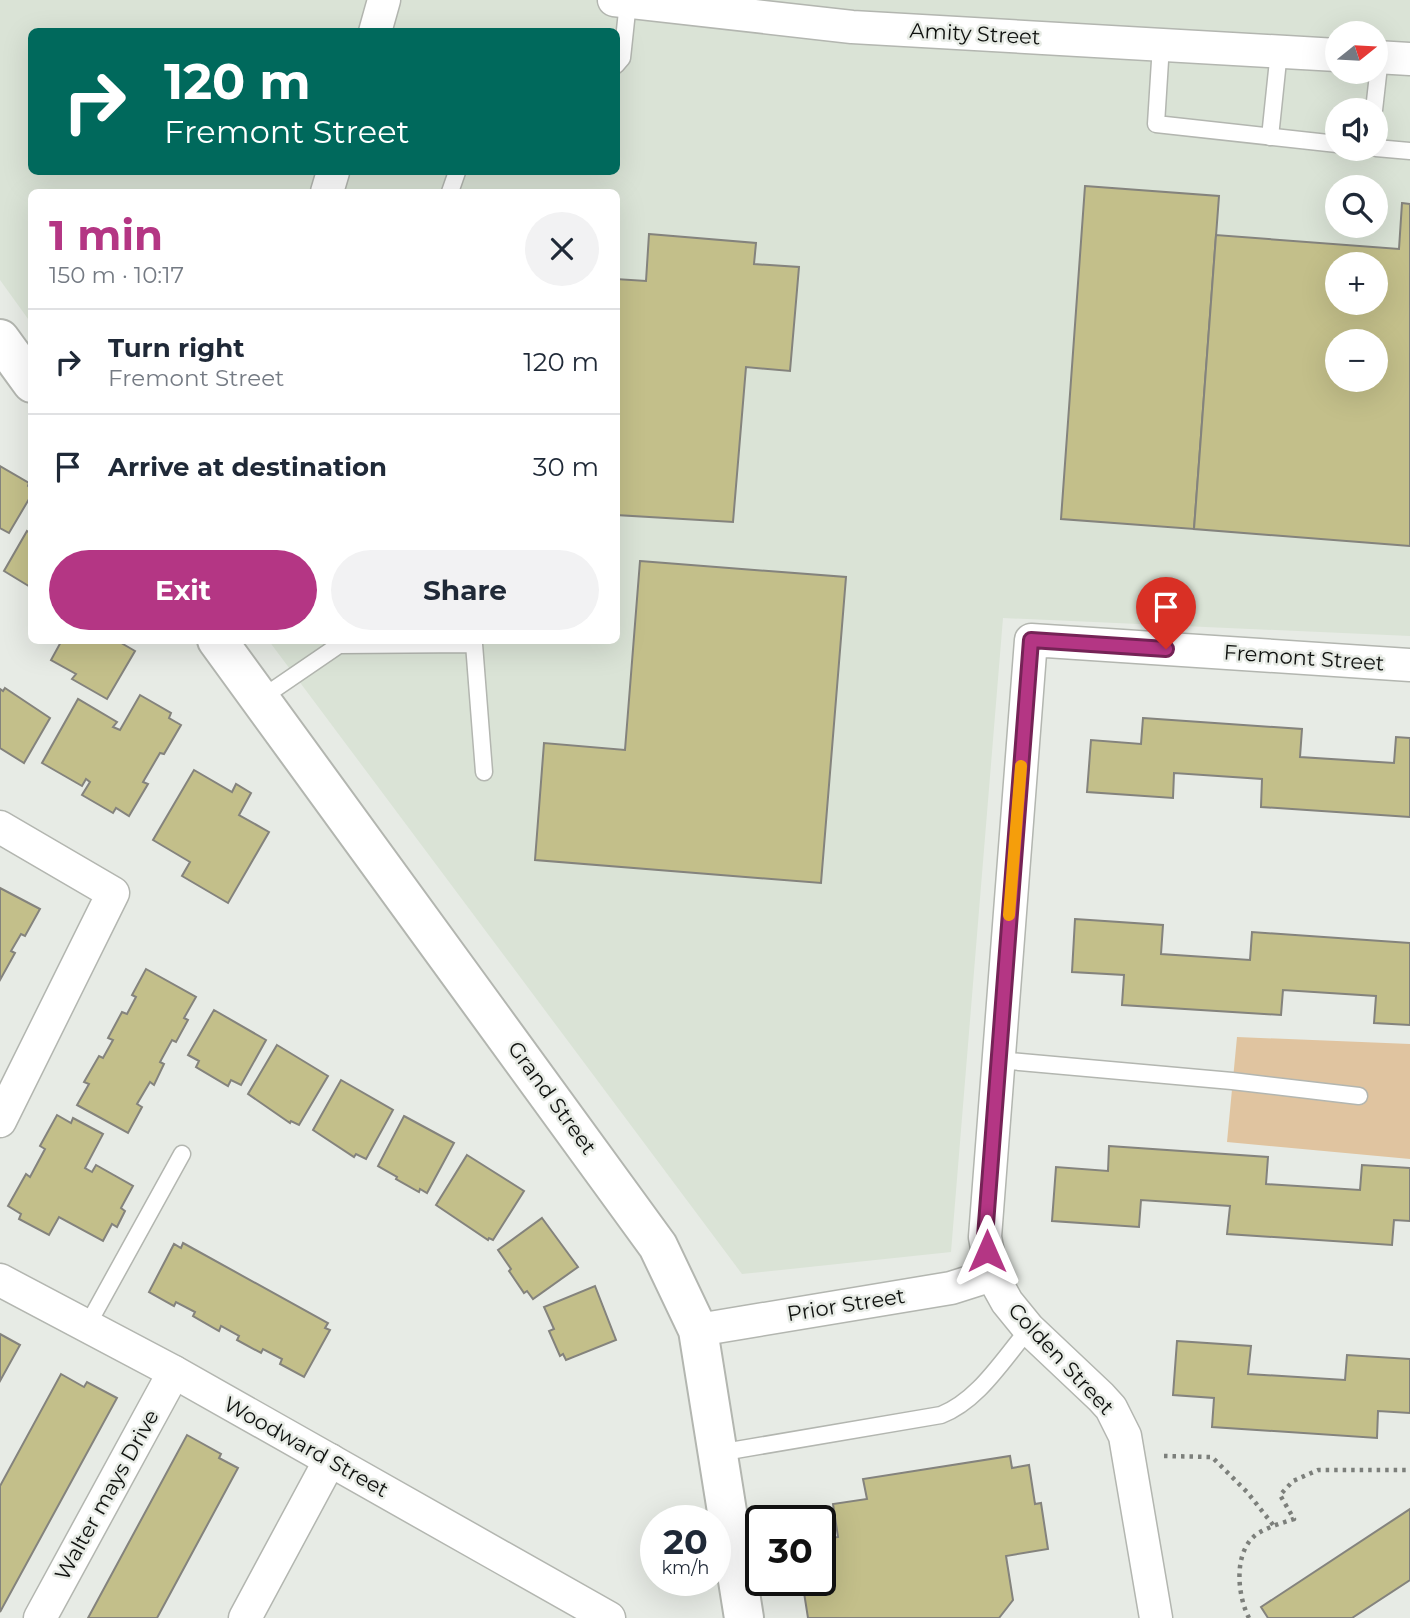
<!DOCTYPE html>
<meta charset="utf-8">
<style>
body{margin:0;font-family:Montserrat,sans-serif;background:#f2f2f3;color:#1f2937;height:100vh;display:flex;flex-direction:column;font-size:26px;white-space:nowrap}
*{box-sizing:border-box;margin:0}
p{font-size:23px;color:#747a83}
.icon{flex:none;width:38px;height:38px;fill:none;stroke:currentColor;stroke-width:2;stroke-linecap:round;stroke-linejoin:round}
.map{position:relative;flex:1;overflow:hidden}
.side{position:absolute;left:28px;top:189px;width:592px;height:455px;display:flex;flex-direction:column;background:#fff;border-radius:10px;box-shadow:0 7px 28px #0002}
.side>*{flex:none}
.top-card{position:absolute;left:28px;top:28px;width:592px;height:147px;border-radius:10px;box-shadow:0 7px 28px #0002;background:#00695c;color:#fff;overflow:hidden}
.needle{width:46px;rotate:72deg}
.controls{position:absolute;left:1325px;top:21px;display:grid;gap:14px}
.controls a{display:grid;place-items:center;width:63px;height:63px;border-radius:50%;background:#fff;box-shadow:0 7px 28px #0002;font-size:35px}
.speed{position:absolute;left:640px;top:1505px;display:flex;gap:14px;font-size:35px;font-weight:700;text-align:center}
.speed>*{display:grid;place-content:center;width:91px;height:91px;border-radius:50%;background:#fff;box-shadow:0 7px 28px #0002;line-height:1}
.speed small{font-size:18px;font-weight:400}
.speed .limit{border:4px solid #111;border-radius:10px;background:#fff;color:#111}
.pin{position:absolute;display:grid;place-items:center;width:60px;height:60px;color:#fff;margin:-72px -30px;border-radius:50% 50% 50% 0;rotate:-45deg;box-shadow:0 0 7px #0007}
.pin .icon{rotate:45deg}
.me{position:absolute;width:77px;margin:-38px;rotate:0deg;stroke-linejoin:round;filter:drop-shadow(0 0 5px #0008)}
.turn{display:flex;align-items:center;gap:24px;height:147px;padding:0 21px;font-size:32px}
.turn .icon{width:91px;height:91px;stroke-width:2.5}
.turn b{display:block;font-size:49px;line-height:60px}
.round{display:grid;place-items:center;flex:none;width:74px;height:74px;border-radius:37px;background:#f2f2f3}
.head{display:flex;align-items:center;justify-content:space-between;height:119px;padding:0 21px}
h1{font-size:42px;font-weight:700;line-height:52px;color:#b43684}
.cta{display:flex;gap:14px;margin-top:auto;padding:14px 21px}
.cta a{flex:1;height:80px;border-radius:42px;background:#b43684;color:#fff;font-size:28px;font-weight:700;line-height:80px;text-align:center}
.cta a+a{background:#f2f2f3;color:#1f2937}
ul{padding:0;list-style:none}
li{display:flex;align-items:center;gap:21px;height:105px;padding:0 21px;border-top:2px solid #e0e1e3}
li div{flex:1}
li b{display:block;font-size:26px}
li em{font-style:normal}
.map>svg:first-child{display:block}
</style>
<div class="map">
<svg width="1410" height="1618" viewBox="0 0 1410 1618">
<rect width="100%" height="100%" fill="#e7ebe5"/>
<path fill="#dae3d6" fill-rule="evenodd" d="M 0,0 L 1410,0 L 1410,636 L 1003,618 L 951,1252 L 742,1274 L 269,641 L 616,640 L 616,192 L 32,192 L 31,323 L 0,280 ZM 32,32 L 616,32 L 616,172 L 32,172 ZM 1337,33 L 1376,33 L 1376,72 L 1337,72 ZM 1337,110 L 1376,110 L 1376,149 L 1337,149 ZM 1337,187 L 1376,187 L 1376,226 L 1337,226 ZM 1337,264 L 1376,264 L 1376,303 L 1337,303 ZM 1337,341 L 1376,341 L 1376,380 L 1337,380 Z"/>
<polygon fill="#e0c4a0" points="1237,1037 1410,1044 1410,1159 1227,1142"/>
<g fill="#c3bf8a" stroke="#84837d" stroke-width="2" fill-rule="evenodd">
<polygon points="1085,186 1219,196 1194,529 1061,519"/>
<path d="M 1402,203 L 1410,204 L 1410,546 L 1194,529 L 1216,235 L 1399,249 ZM 1337,264 L 1376,264 L 1376,303 L 1337,303 ZM 1337,341 L 1376,341 L 1376,380 L 1337,380 Z"/>
<polygon points="649,234 756,243 754,264 799,267 790,371 746,367 733,522 616,515 616,279 646,281"/>
<polygon points="0,466 29,483 28,486 32,489 32,494 9,533 0,528"/>
<polygon points="27,531 32,534 32,588 4,571"/>
<polygon points="640,561 846,577 821,883 535,860 544,743 625,750"/>
<polygon points="62,640 116,640 135,651 107,699 72,679 76,674 51,660"/>
<polygon points="5,688 50,718 24,763 0,748 0,689 3,691"/>
<polygon points="140,695 171,713 169,718 181,725 164,754 160,753 143,782 148,784 129,816 116,808 113,813 82,795 90,782 86,779 82,786 42,763 78,699 117,722 113,727 120,730"/>
<polygon points="1143,718 1302,729 1300,757 1394,763 1396,737 1410,738 1410,817 1261,807 1262,779 1174,773 1173,798 1087,792 1091,740 1141,744"/>
<polygon points="194,770 232,792 236,784 251,793 239,815 269,832 228,903 182,876 190,862 153,840"/>
<polygon points="0,888 40,909 25,936 21,934 11,951 15,953 0,980"/>
<polygon points="1075,919 1163,925 1161,954 1250,960 1252,932 1410,943 1410,1025 1374,1023 1376,996 1283,990 1281,1015 1122,1005 1124,975 1072,972"/>
<polygon points="146,969 196,997 184,1018 188,1020 176,1042 172,1040 160,1062 164,1064 154,1085 150,1082 137,1104 142,1107 128,1133 77,1105 89,1084 84,1082 99,1056 103,1058 113,1040 108,1038 122,1012 127,1014 136,997 132,995"/>
<polygon points="214,1010 266,1040 241,1085 231,1080 228,1086 196,1067 199,1061 188,1055"/>
<polygon points="277,1045 328,1076 299,1125 291,1121 290,1123 248,1094"/>
<polygon points="341,1080 393,1110 366,1159 356,1154 354,1157 313,1130"/>
<polygon points="57,1115 71,1123 73,1118 103,1134 85,1168 92,1172 96,1165 133,1186 121,1208 125,1211 117,1227 112,1224 103,1241 59,1217 49,1235 19,1219 21,1214 8,1206 26,1174 30,1177 45,1149 40,1146"/>
<polygon points="404,1116 454,1143 427,1193 420,1189 419,1192 396,1179 397,1177 378,1166"/>
<polygon points="1109,1146 1268,1157 1266,1184 1360,1190 1362,1165 1410,1168 1410,1221 1394,1220 1392,1245 1227,1234 1230,1206 1141,1200 1139,1227 1052,1221 1056,1167 1108,1171"/>
<polygon points="467,1155 524,1191 493,1240 489,1238 488,1240 436,1205"/>
<polygon points="542,1218 578,1267 533,1299 527,1291 524,1293 509,1271 511,1269 498,1250"/>
<polygon points="183,1243 328,1323 325,1328 330,1330 304,1377 280,1364 282,1359 263,1349 261,1353 237,1340 239,1336 221,1326 219,1331 193,1316 195,1312 176,1302 174,1306 149,1292 174,1244 181,1248"/>
<polygon points="595,1286 616,1340 566,1360 563,1354 560,1356 549,1331 554,1329 544,1307"/>
<polygon points="0,1334 20,1345 0,1381"/>
<polygon points="1177,1341 1251,1346 1248,1374 1345,1380 1347,1355 1410,1359 1410,1413 1378,1411 1377,1438 1212,1427 1214,1398 1173,1395"/>
<polygon points="61,1374 84,1387 87,1382 117,1398 0,1612 0,1486"/>
<polygon points="187,1435 221,1454 219,1458 238,1468 157,1618 88,1618"/>
<polygon points="1010,1456 1012,1468 1029,1465 1035,1504 1041,1503 1048,1549 1006,1556 1013,1600 999,1618 808,1618 802,1580 821,1580 821,1540 838,1537 833,1504 867,1499 863,1479"/>
<polygon points="1410,1509 1410,1580 1352,1618 1268,1618 1261,1607"/>
</g>
<g fill="none" stroke-linecap="round" stroke-linejoin="round">
<defs>
<g id="lane">
<polyline points="1161,45 1156,124 1337,144"/>
<polyline points="616,65 622,58 628,2"/>
<polyline points="1374,110 1380,57"/>
<polyline points="1270,137 1279,51"/>
<polyline points="1376,148 1410,151"/>
<polyline points="450,192 457,172"/>
<polyline points="260,699 339,645 474,644 484,772"/>
<polyline points="998,1060 1232,1081 1359,1096"/>
<polyline points="87,1326 182,1154"/>
<path d="M 718,1453 L 941,1415 C 979,1400 1003,1359 1029,1329"/>
</g>
<g id="street">
<polyline points="614,0 852,27 1337,55"/>
<polyline points="375,32 384,0"/>
<polyline points="1376,57 1410,59"/>
<polyline points="327,192 333,172"/>
<polyline points="0,827 113,893 0,1121"/>
<polyline points="0,1280 174,1372 609,1618"/>
<polyline points="698,1330 951,1288 992,1275"/>
<polyline points="40,1618 174,1372"/>
<polyline points="245,1618 330,1460"/>
<polyline points="1156,1618 1125,1436 1111,1408 1101,1397 1029,1329 1007,1302 992,1275 985,1237 1031,640 1410,665"/>
</g>
<g id="secondary">
<polyline points="0,339 32,383"/>
<polyline points="217,640 658,1246 698,1330 744,1618"/>
</g>
</defs>
<use href="#lane" stroke="#b3b6b0" stroke-width="19"/>
<use href="#street" stroke="#b3b6b0" stroke-width="35"/>
<use href="#secondary" stroke="#b3b6b0" stroke-width="42"/>
<g stroke="#7c7f7b" stroke-width="4.5" stroke-dasharray="3.5 5" stroke-linecap="butt">
<polyline points="1164,1456 1212,1457 1247,1492 1274,1526"/>
<path d="M 1249,1618 C 1237,1595 1233,1551 1257,1534 C 1268,1527 1282,1523 1294,1519 L 1280,1495 L 1293,1481 L 1318,1470 L 1410,1470"/>
</g>
<use href="#lane" stroke="#fff" stroke-width="16"/>
<use href="#street" stroke="#fff" stroke-width="32"/>
<use href="#secondary" stroke="#fff" stroke-width="38"/>
</g>
<g fill="none" stroke-linecap="round" stroke-linejoin="round">
<defs>
<polyline id="route" points="987,1251 985,1237 1031,640 1166,649"/>
</defs>
<use href="#route" stroke="#752356" stroke-width="18"/>
<use href="#route" stroke="#b43684" stroke-width="12"/>
<polyline stroke="#f59e0b" stroke-width="12" points="1009,915 1021,766"/>
</g>
<g text-anchor="middle" stroke-width="5" stroke-linejoin="round" paint-order="stroke">
<g font-size="21" fill="#0f110f" stroke="#e7ebe5">
<text transform="translate(975 34) rotate(3)" y="7">Amity Street</text>
<text transform="translate(1304 658) rotate(4)" y="7">Fremont Street</text>
<text transform="translate(552 1098) rotate(54)" y="7">Grand Street</text>
<text transform="translate(846 1305) rotate(-9)" y="7">Prior Street</text>
<text transform="translate(1061 1359) rotate(47)" y="7">Colden Street</text>
<text transform="translate(306 1447) rotate(29)" y="7">Woodward Street</text>
<text transform="translate(107 1495) rotate(-61)" y="7">Walter mays Drive</text>
</g>
</g>
</svg>
<div class="controls">
<a><svg class="needle" viewBox="-14 -14 28 28"><path d="M0-13l5 13h-10z" fill="#e53935"/><path d="M0 13l5-13h-10z" fill="#747a83"/></svg></a>
<a><svg class="icon" aria-label="sound" viewBox="0 0 24 24"><path d="M4 9h4l5-4v14l-5-4H4zM17 9q2 3 0 6"/></svg></a>
<a><svg class="icon" aria-label="search" viewBox="0 0 24 24"><circle cx="10" cy="10" r="6"/><path d="M15 15l6 6"/></svg></a>
<a>+</a>
<a>−</a>
</div>
<div class="speed"><div>20<small>km/h</small></div><div class="limit">30</div></div>
<div class="pin" style="left:1166px;top:649px;background:#d93025"><svg class="icon" aria-label="arrive" viewBox="0 0 24 24"><path d="M6 21V4h12l-3 4 3 4H6"/></svg></div>
<svg class="me" style="left:987px;top:1251px" viewBox="-20 -20 40 40"><path d="M0-17L14 15 0 8-14 15z" fill="#b43684" stroke="#fff" stroke-width="4"/></svg>
<div class="top-card">
<div class="turn"><svg class="icon" aria-label="right" viewBox="0 0 24 24"><path d="M7 20v-9h11M14 6l5 5-5 5"/></svg><div><b>120 m</b>Fremont Street</div></div>
</div>
<section class="side">
<div class="head"><div><h1>1 min</h1><p>150 m · 10:17</p></div><a class="round"><svg class="icon" aria-label="close" viewBox="0 0 24 24"><path d="M6 6l12 12M18 6L6 18"/></svg></a></div>
<ul>
<li><svg class="icon" aria-label="right" viewBox="0 0 24 24"><path d="M7 20v-9h11M14 6l5 5-5 5"/></svg><div><b>Turn right</b><p>Fremont Street</p></div><em>120 m</em></li>
<li><svg class="icon" aria-label="arrive" viewBox="0 0 24 24"><path d="M6 21V4h12l-3 4 3 4H6"/></svg><div><b>Arrive at destination</b></div><em>30 m</em></li>
</ul>
<div class="cta"><a>Exit</a><a>Share</a></div>
</section>
</div>
